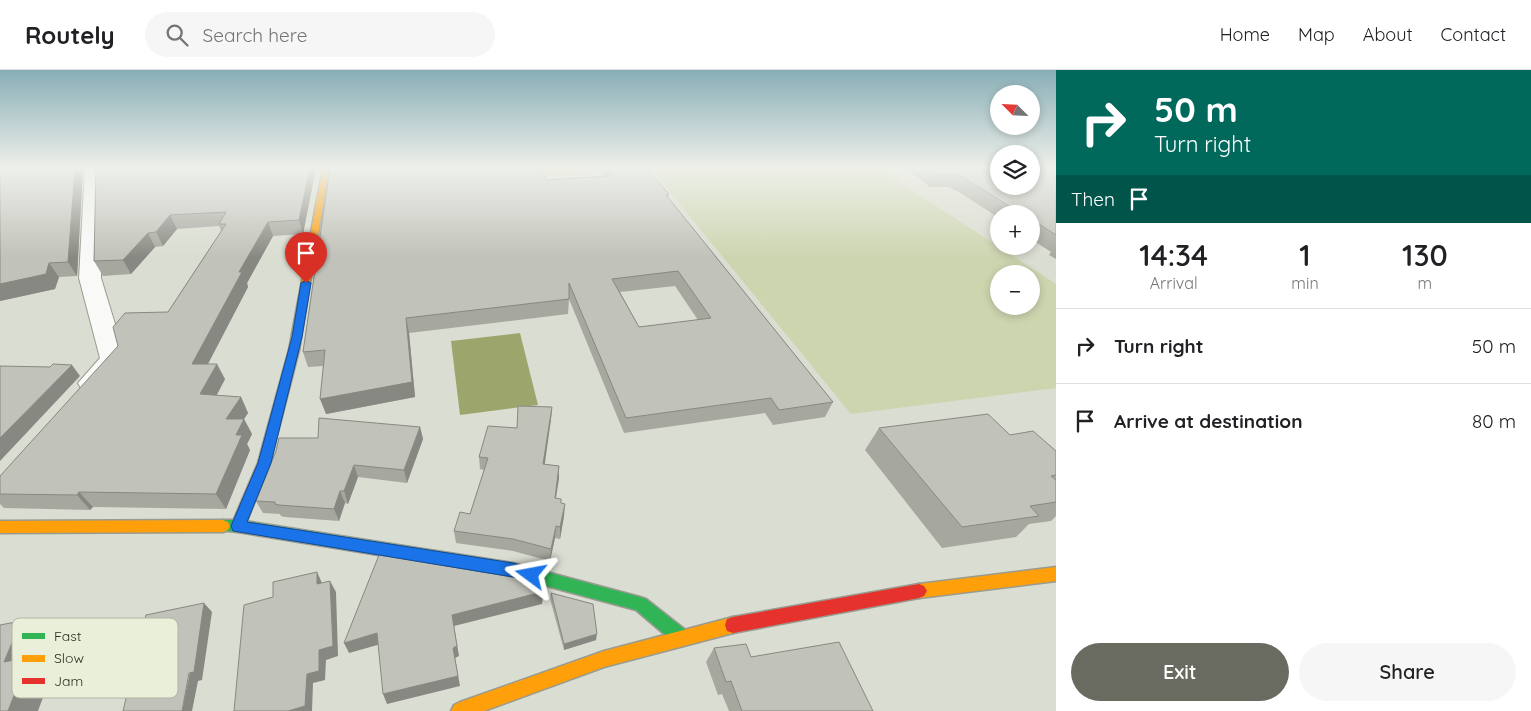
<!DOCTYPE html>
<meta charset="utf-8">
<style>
body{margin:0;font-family:Quicksand,sans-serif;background:#f6f6f6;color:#202124;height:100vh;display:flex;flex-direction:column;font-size:19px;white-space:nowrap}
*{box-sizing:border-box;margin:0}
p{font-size:16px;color:#757577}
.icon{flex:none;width:28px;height:28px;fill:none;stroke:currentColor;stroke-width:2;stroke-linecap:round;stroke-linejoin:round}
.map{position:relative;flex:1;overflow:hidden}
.sheet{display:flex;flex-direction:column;background:#fff;width:475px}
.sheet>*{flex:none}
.banner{background:#00695c;color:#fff;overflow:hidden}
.needle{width:32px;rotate:294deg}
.buttons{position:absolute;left:990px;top:15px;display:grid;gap:10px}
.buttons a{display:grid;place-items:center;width:50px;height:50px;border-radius:50%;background:#fff;box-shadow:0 2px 8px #0003;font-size:25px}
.pin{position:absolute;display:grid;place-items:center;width:42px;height:42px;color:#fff;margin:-51px -21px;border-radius:50% 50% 50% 0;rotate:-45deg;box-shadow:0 0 5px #0007}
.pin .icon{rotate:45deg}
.me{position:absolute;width:55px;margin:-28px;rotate:283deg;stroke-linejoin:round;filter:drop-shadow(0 0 4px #0008)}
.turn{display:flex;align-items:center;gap:18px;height:105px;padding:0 15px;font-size:22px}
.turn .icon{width:65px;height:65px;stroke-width:2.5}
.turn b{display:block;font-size:35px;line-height:42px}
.then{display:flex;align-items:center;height:48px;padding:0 15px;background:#0003;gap:10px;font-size:19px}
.eta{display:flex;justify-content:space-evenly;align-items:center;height:85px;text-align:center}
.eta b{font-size:30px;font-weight:600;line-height:35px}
.action{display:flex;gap:10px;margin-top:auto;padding:10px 15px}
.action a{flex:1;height:58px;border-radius:30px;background:#696b61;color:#fff;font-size:20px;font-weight:600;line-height:58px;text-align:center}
.action a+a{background:#f6f6f6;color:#202124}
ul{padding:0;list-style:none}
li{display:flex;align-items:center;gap:15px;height:75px;padding:0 15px;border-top:1px solid #e0e0e0}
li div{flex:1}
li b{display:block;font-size:19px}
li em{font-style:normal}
header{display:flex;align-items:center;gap:30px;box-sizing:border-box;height:70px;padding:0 25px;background:#fff;border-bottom:1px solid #e0e0e0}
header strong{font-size:24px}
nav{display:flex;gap:28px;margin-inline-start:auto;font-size:18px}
.search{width:350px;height:45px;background:#f6f6f6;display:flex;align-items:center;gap:12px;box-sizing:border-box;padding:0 18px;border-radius:28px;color:#757577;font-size:19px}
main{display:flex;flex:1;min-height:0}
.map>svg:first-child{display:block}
</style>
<header>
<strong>Routely</strong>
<div class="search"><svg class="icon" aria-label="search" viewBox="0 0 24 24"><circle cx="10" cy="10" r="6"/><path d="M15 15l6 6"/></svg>Search here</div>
<nav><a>Home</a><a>Map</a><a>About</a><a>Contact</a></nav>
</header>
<main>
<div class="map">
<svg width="1056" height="641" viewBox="0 0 1056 641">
<rect width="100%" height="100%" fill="#daddd1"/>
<g fill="#cdd5af" fill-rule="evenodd">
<polygon points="497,98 603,98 605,102 501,110"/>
<path d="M 631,98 L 878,98 L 1056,214 L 1056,318 L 851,344 L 652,100 L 634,101 ZM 999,204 L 1031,204 L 1031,236 L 999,236 Z"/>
</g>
<polygon fill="#9ca66c" points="520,263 538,335 460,345 451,271"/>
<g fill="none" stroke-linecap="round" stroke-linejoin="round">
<defs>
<path id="street" d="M 85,98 L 101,98 L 101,208 L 126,290 C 116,306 103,325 82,320 L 78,313 L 100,288 L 79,208 Z"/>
<polygon id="fast" points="223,450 238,450 513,493 640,527 646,529 688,562 690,568 688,574 682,576 676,574 636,540 513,507 238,462 218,460 216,456 218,452"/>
<g id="slow">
<polygon points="323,98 329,98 299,280 294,283 289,280"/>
<polygon points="223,450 228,452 230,456 228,460 223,462 0,463 0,451"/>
<polygon points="1056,497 1056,511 919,528 914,526 911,521 914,516 919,514"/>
<polygon points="733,547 739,549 741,555 739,561 733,563 604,597 484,641 451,641 454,635 460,632 604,581"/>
</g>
<g id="jam">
<polygon points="294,277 299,280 270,393 245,456 243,460 238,462 233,460 231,456 258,393 289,280"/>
<polygon points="919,514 924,516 927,521 924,526 919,528 733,563 727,561 725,555 727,549 733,547"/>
</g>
</defs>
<use href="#street" stroke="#999b91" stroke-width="2"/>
<use href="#fast" stroke="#999b91" stroke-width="3"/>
<use href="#slow" stroke="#999b91" stroke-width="3"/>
<use href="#jam" stroke="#999b91" stroke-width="3"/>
<use href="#street" fill="#f9faf8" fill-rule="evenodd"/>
<use href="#fast" fill="#30b455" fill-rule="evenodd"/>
<use href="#slow" fill="#ff9f0a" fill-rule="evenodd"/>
<use href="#jam" fill="#e5322d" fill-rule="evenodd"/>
</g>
<g fill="#a6a8a0" fill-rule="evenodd">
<polygon points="0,98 83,98 77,206 59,207 55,219 0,231"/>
<polygon points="96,98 316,98 303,164 273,166 247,213 248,217 208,294 225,309 216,326 241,327 248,343 244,349 252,364 247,374 250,380 226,439 93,437 90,440 4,438 0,434 0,406 168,242 221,161 219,156 177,159 163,176 155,177 131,204 103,206 94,191"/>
<path d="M 604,98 L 644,98 L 669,124 L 668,128 L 833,332 L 825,347 L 773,355 L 765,343 L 624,363 L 569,229 L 568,244 L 409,263 L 415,327 L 326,344 L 323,296 L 308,297 L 303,282 L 546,110 L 603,106 ZM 675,216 L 698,250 L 639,257 L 620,222 Z"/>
<polygon points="905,98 1056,98 1056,189 1049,185 1051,182 1031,169 1031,144 999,144 999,148 959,122 948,117 930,117"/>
<polygon points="552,337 551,349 544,395 559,396 556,428 561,433 564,446 560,469 555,468 550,491 513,481 456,473 454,461 470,444 484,400 480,399 479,387 517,358"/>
<polygon points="420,357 423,369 407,413 358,407 348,434 345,433 339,451 285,447 281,446 280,444 263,443 256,431 318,368"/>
<polygon points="879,358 1010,365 1056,381 1056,446 1051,451 1029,454 1016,467 942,478 865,380"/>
<polygon points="551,523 596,570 564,580 550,529"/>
<polygon points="714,578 751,587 873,641 729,641 722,624 718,625 706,592"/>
</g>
<g fill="#878882">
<polygon points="75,98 83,98 77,206 68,192"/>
<polygon points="310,98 316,98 303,164 299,150"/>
<polygon points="170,145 177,159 163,176 156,162"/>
<polygon points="268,152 273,166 247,213 248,217 200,309 192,294 239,202"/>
<polygon points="148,163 155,177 131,204 123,190"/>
<polygon points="49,193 59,207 55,219 0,231 0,214"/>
<polygon points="406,248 409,263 415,327 326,344 320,329"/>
<polygon points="217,294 225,309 209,340 200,324"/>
<polygon points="72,295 80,306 0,391 0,368"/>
<polygon points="241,327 248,343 244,349 252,364 247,374 250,380 226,439 216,424 226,349"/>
<polygon points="552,337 551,349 543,407 543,394"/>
<polygon points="420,357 423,369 407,413 404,400"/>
<polygon points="354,395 358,407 348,434 344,421"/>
<polygon points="559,396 559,409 554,440 555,428"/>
<polygon points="340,421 345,433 339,451 334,439"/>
<polygon points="79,422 93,437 90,440 77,425"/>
<polygon points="565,434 564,446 560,469 560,457"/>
<polygon points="556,456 555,468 550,491 551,479"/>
<polygon points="317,502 322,513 317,514"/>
<polygon points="330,511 336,522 338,586 326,590 325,610 313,613 312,641 288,641 307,604 319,580"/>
<polygon points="543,516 543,527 542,534 454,556 459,586 455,588 460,616 387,634 383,624 453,578 452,545"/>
<polygon points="204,533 212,542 202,610 198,611 192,641 182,641"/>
<polygon points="21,551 43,567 34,591 52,603 38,641 8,641 4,592"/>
<polygon points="377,563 381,574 349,583 344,573"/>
<polygon points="597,564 596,570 564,580 564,574"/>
</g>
<g fill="#c1c3ba" stroke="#878882" fill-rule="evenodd">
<polygon points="0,98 75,98 68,192 49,193 46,204 0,214"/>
<polygon points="96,98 310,98 299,150 268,152 239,202 242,202 192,294 217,294 200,324 241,327 226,349 244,349 236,365 242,365 216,424 79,422 77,425 0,424 0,406 118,276 113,257 125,243 168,242 226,154 219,154 226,142 170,145 156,162 148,163 123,190 94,191"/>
<path d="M 330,98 L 541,98 L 546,110 L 610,106 L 605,98 L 644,98 L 646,101 L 650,102 L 669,124 L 666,125 L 833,332 L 779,340 L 771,328 L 626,348 L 569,213 L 569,229 L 406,248 L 412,312 L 320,329 L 325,280 L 303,282 ZM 678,201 L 711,248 L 639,257 L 612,209 Z"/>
<polygon points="928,98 999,98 999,116 1031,116 1031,98 1056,98 1056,165 1031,149 1031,144 1022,144 966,109 955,104 936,105"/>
<polygon points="53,294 72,295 0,368 0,296 50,297"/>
<polygon points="518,336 552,337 543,394 559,396 555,428 561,429 561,433 565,434 560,457 556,456 551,479 513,469 454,461 460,442 470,444 488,388 479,387 488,356 517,358"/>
<polygon points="988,344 1010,365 1033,361 1056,381 1056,405 1051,406 1056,410 1056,432 1030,436 1039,446 962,457 879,358"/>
<polygon points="319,348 420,357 404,400 354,395 344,421 340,421 334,439 279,435 275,434 275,432 256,431 276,381 279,368 318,368"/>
<polygon points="379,485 512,507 543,516 542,522 452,545 457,576 453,578 458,606 383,624 377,563 344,573"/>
<polygon points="317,502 317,514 330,511 333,576 319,580 319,601 307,604 305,636 288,641 234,641 244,535 273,527 273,512"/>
<polygon points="551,523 593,534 597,564 564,574"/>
<polygon points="204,533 194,602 189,603 182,641 123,641 146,545"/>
<polygon points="21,551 4,592 29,587 8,641 0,641 0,555"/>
<polygon points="839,572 873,641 742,641 731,611 726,612 714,578 746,574 751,587"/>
</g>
<linearGradient id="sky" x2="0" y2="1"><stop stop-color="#89aeb6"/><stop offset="0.52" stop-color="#eef0ea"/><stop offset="1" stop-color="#eef0ea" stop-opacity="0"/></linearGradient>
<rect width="1056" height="188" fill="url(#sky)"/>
<polygon fill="#1a73e8" stroke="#114b97" points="306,210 311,213 302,267 271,393 247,452 513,493 537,500 539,505 537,510 531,512 513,507 233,461 231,456 258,393 292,267 301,213"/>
<rect x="12" y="548" width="166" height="80" rx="8" fill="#eaefd9" stroke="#b1b5a3" stroke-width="1"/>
<rect x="22" y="563" width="23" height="6" fill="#30b455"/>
<rect x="22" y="585" width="23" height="7" fill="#ff9f0a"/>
<rect x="22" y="608" width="23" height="6" fill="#e5322d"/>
<g font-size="14" fill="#2c2e25">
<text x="54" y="571">Fast</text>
<text x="54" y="593">Slow</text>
<text x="54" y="616">Jam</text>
</g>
</svg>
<div class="buttons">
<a><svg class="needle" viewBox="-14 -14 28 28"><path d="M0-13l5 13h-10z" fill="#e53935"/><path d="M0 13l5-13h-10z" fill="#757577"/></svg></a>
<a><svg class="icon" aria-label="layers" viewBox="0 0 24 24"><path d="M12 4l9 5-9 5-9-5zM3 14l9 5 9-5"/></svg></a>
<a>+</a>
<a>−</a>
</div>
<div class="pin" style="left:306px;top:213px;background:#d93025"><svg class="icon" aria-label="arrive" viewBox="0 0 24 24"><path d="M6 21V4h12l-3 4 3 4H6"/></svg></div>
<svg class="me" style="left:531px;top:505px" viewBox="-20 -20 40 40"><path d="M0-17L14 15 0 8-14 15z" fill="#1a73e8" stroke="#fff" stroke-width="4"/></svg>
</div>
<section class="sheet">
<div class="banner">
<div class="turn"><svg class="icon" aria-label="right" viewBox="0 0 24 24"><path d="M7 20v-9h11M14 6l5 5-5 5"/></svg><div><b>50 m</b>Turn right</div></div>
<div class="then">Then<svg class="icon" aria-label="arrive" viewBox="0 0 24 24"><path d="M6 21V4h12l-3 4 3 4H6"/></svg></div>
</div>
<div class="eta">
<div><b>14:34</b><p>Arrival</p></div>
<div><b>1</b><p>min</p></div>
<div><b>130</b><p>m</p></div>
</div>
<ul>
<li><svg class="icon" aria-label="right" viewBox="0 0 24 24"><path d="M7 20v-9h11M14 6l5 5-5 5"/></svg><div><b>Turn right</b></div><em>50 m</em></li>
<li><svg class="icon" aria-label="arrive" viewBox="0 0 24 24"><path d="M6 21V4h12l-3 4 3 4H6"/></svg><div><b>Arrive at destination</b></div><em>80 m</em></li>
</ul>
<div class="action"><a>Exit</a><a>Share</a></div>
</section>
</main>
